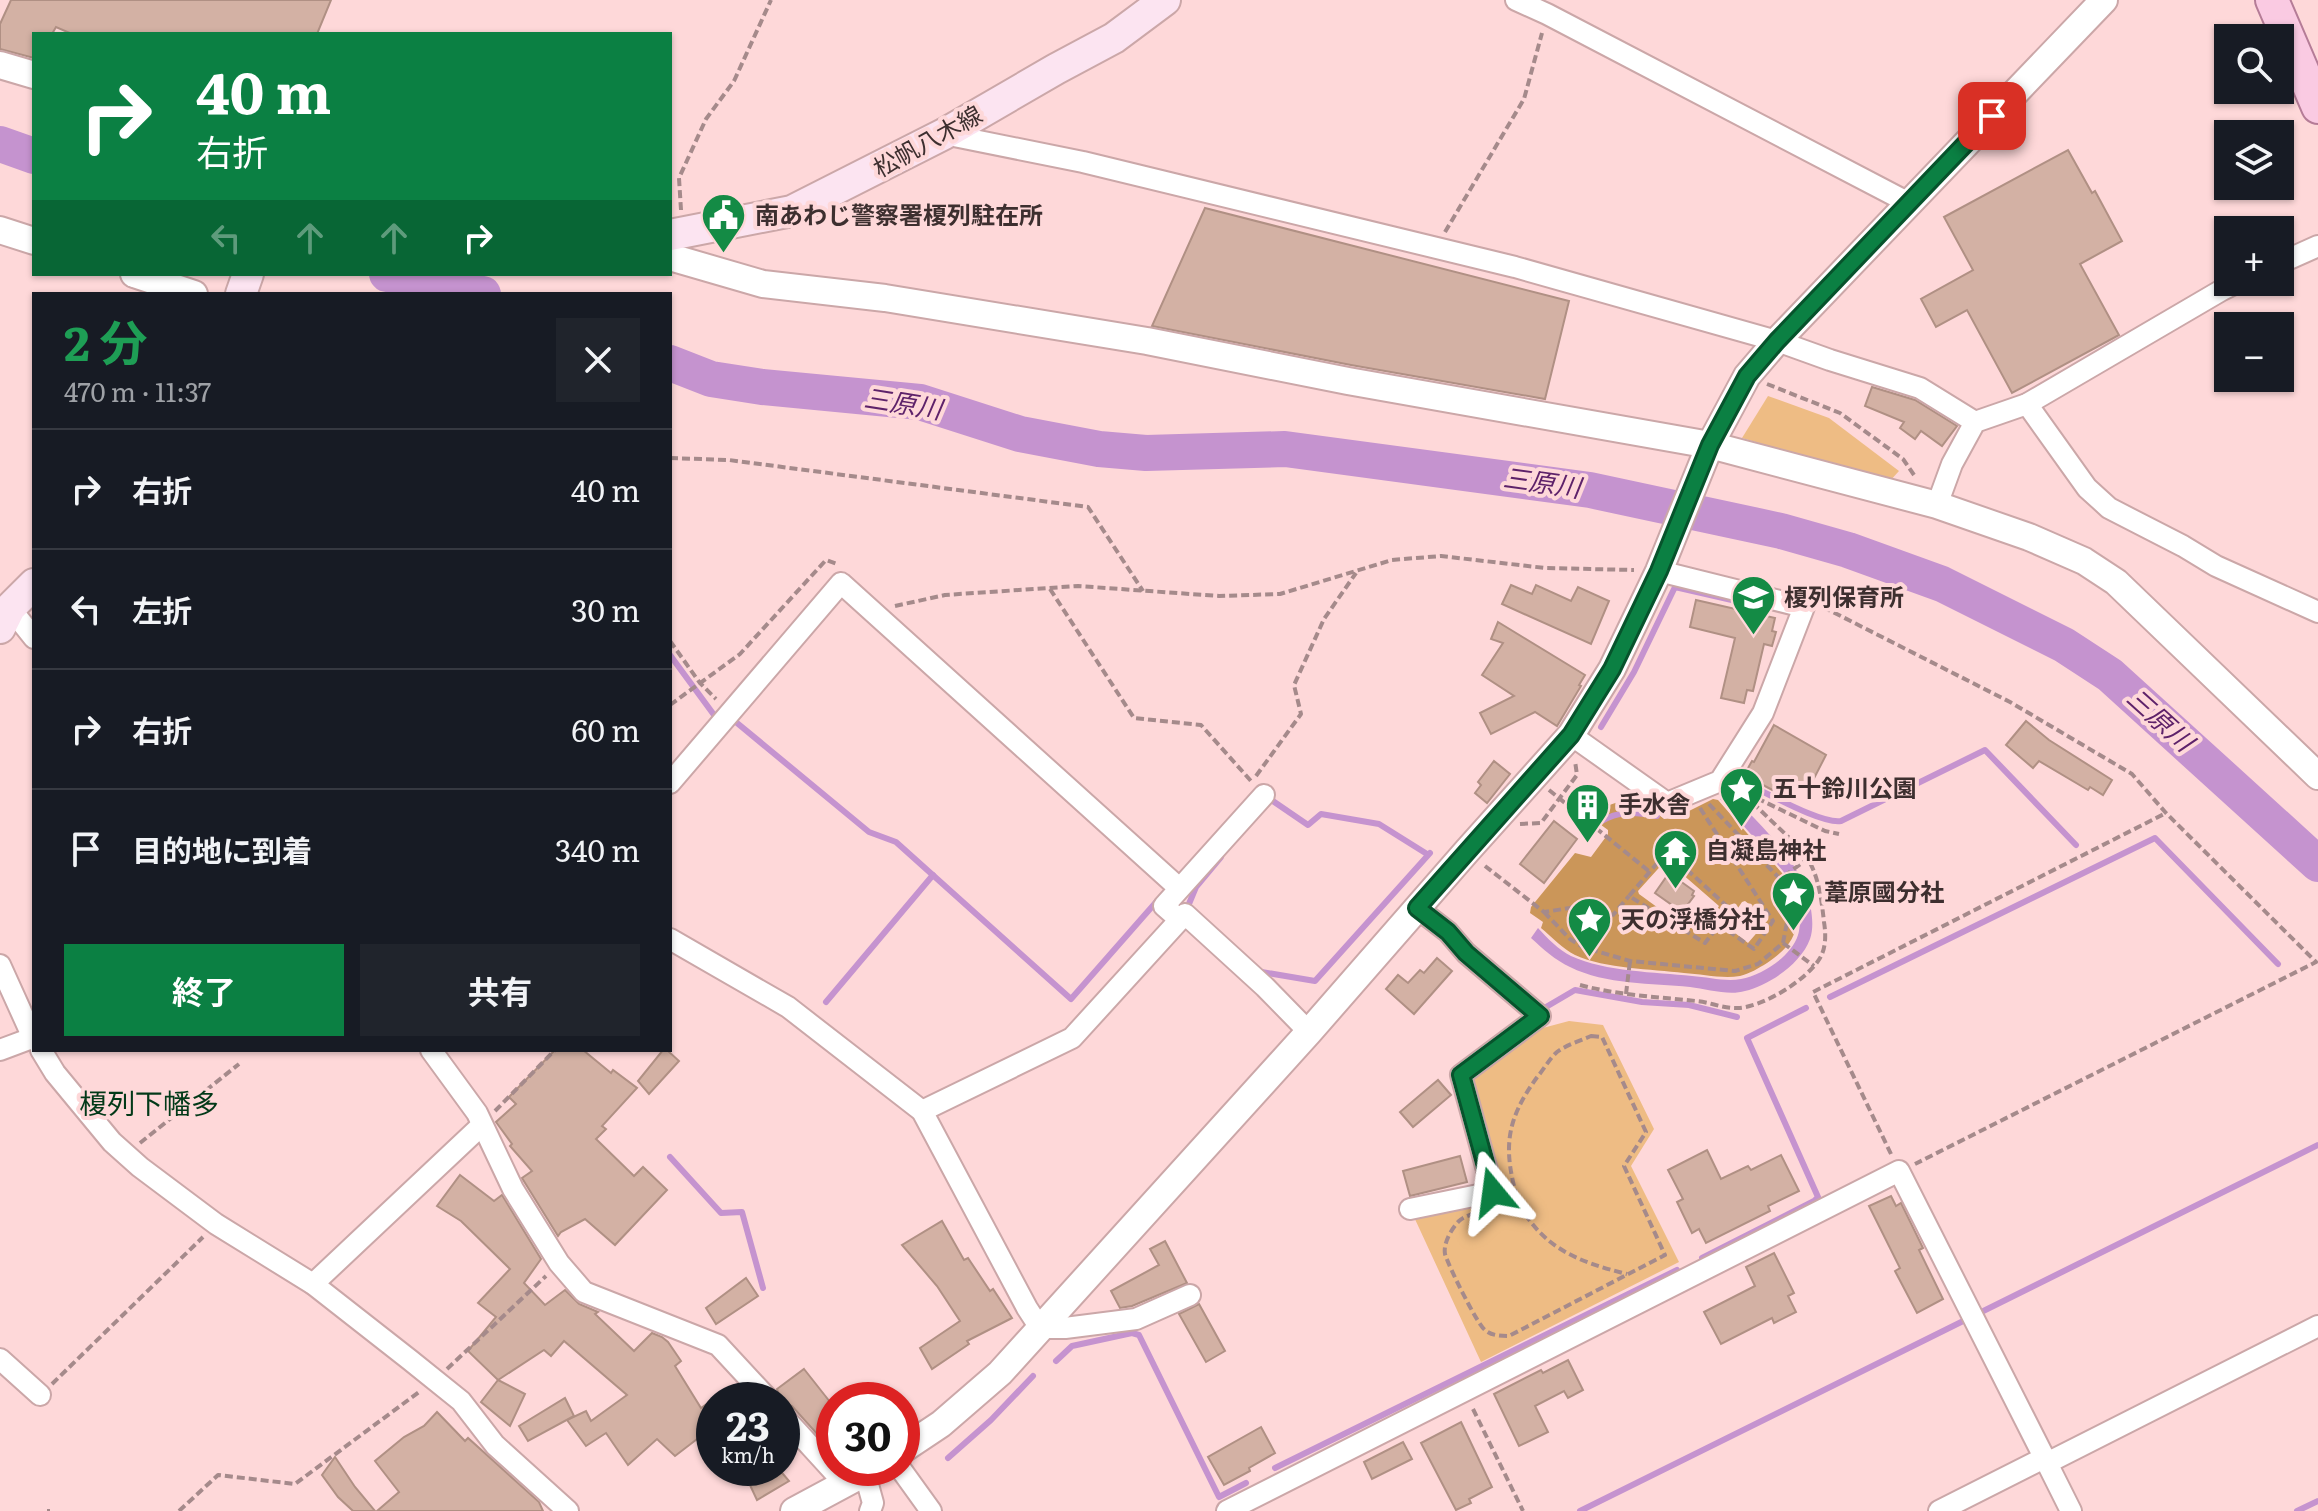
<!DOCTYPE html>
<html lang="ja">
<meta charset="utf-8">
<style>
body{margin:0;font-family:Literata,"Noto Sans JP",serif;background:#20242c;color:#f1f3f6;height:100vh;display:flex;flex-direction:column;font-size:30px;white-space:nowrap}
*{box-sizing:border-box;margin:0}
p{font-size:26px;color:#9ea1a6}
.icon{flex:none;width:44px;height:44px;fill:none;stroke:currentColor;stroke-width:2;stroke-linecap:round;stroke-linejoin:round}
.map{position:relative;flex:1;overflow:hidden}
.details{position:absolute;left:32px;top:292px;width:640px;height:760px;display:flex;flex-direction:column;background:#171b24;border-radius:0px;box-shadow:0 2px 6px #0004}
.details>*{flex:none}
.guide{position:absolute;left:32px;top:32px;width:640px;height:244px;border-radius:0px;box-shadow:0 2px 6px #0004;background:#0b8043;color:#fff;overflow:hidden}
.buttons{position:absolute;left:2214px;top:24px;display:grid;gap:16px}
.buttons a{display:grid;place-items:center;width:80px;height:80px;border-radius:0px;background:#171b24;box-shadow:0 2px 6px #0004;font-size:40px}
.speed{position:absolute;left:696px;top:1382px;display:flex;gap:16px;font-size:40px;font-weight:700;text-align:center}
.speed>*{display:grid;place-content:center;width:104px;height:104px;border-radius:50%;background:#171b24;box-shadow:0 2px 6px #0004;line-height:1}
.speed small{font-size:20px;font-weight:400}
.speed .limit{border:12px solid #d22;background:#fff;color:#111}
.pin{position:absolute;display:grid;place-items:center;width:68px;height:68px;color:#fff;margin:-34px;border-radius:16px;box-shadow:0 4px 12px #0006}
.me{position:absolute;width:88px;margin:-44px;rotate:344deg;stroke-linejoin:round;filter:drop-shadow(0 0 6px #0008)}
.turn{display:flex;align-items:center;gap:28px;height:168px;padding:0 32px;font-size:36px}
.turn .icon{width:104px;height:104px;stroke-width:2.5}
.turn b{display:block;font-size:56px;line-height:68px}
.lanes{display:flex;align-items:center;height:76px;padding:0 32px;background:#0003;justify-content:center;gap:40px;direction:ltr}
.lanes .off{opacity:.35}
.round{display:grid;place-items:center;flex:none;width:84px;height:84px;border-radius:0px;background:#20242c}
.headline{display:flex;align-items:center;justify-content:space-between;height:136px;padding:0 32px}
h1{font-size:48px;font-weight:700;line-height:60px;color:#1e9e55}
.action{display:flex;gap:16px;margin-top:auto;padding:16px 32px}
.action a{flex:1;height:92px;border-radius:0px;background:#0b8043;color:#fff;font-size:32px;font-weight:700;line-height:92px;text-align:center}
.action a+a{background:#20242c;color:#f1f3f6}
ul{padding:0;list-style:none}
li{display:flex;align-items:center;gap:24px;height:120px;padding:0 32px;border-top:2px solid #363941}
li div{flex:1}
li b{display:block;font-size:30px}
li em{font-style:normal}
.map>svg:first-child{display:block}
</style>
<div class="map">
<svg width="2318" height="1511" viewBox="0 0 2318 1511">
<rect width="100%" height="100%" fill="#fed8d9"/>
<g fill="#eebc84">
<polygon points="1768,396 1829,418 1899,471 1889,482 1742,438"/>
<polygon points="1569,1021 1603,1025 1654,1129 1631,1166 1679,1262 1481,1362 1414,1217 1504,1198 1470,1080 1539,1029"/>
</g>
<path fill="#cb9659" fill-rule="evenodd" d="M 1713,799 L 1718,800 L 1782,873 C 1787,882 1790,891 1793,901 C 1802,931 1792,946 1767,963 C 1759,968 1749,974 1740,976 C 1722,979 1702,974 1684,973 C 1651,969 1606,969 1575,955 C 1563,949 1552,937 1541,928 L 1543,922 L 1530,913 L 1531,907 L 1575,853 L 1591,857 L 1608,834 L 1608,830 L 1593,819 L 1593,816 C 1604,805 1627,796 1643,803 C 1650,806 1658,814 1664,819 L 1675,818 ZM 1666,860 L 1719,906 L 1703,930 L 1682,916 L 1676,921 L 1639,894 L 1638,891 ZM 1745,901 L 1767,918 L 1767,921 L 1748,943 L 1726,926 L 1742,902 Z"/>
<path fill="#c593cf" d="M 1732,794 C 1758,824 1793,853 1806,891 C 1811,904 1815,925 1810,939 C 1801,964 1769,985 1745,991 C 1729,996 1707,989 1690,987 C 1652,983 1606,985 1570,967 C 1555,960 1543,949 1531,938 L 1538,928 C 1547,938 1559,950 1571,956 C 1606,972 1655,972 1692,976 C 1708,977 1726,982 1741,979 C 1762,975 1791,957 1798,935 C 1804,916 1794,887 1783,871 L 1720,799 Z"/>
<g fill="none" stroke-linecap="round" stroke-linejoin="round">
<g stroke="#c593cf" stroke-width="6">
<polyline points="670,655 717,719"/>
<polyline points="731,718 869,832 896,842 1071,999 1157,901"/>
<polyline points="1601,727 1634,672 1675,587 1745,603"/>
<path d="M 1751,786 C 1771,795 1822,824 1841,821 L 1985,750 L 2076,845"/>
<polyline points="1267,803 1270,799 1308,825 1321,814 1379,824 1427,854"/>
<path d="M 1600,822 C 1619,810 1636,812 1657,816"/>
<polyline points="1186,911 1196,887 1221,857"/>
<polyline points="1256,971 1315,981 1430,853"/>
<polyline points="1830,997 2155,838 2278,964"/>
<polyline points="826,1002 933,875"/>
<polyline points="1546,1007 1575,990 1642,1002 1689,1005 1737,1017"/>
<polyline points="670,1157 721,1213 742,1212 763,1288"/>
<polyline points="1702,1258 1814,1201 1818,1197 1747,1038 1806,1008"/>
<polyline points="1056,1361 1072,1346 1132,1333 1139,1335 1219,1497 1246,1483"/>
<polyline points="948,1458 991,1420 1033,1376"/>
<polyline points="1275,1468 1677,1270"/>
<polyline points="1580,1511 2318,1145"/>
<polyline points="2297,1511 2318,1501"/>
</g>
<g stroke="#c593cf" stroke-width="36">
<polyline points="0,144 34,156"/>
<polyline points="387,274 483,294"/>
<polyline points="670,363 711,379 762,387 920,402 1020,434 1099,449 1146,453 1285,449 1590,490 1781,531 1848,550 1942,584 2064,645 2110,675 2318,864"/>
</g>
</g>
<g fill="#d3b1a4" stroke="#b09084" stroke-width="2">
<polygon points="11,0 331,0 317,34 72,34 56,27 52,34 34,34 34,58 0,49 0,24"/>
<polygon points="2068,150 2092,193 2095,191 2122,241 2080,264 2119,335 2012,393 1967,310 1936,327 1921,299 1973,270 1944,217"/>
<polygon points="1205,208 1569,301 1545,399 1351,365 1152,326"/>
<polygon points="1872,387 1915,400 1957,426 1942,446 1921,431 1915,439 1900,428 1904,422 1865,406"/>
<polygon points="1511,585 1532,594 1536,585 1571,601 1578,587 1609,601 1591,644 1502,604"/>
<polygon points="1696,600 1775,618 1772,631 1776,632 1772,646 1764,644 1753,691 1747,690 1744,703 1721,698 1735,638 1690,627"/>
<polygon points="1498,622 1585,675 1579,685 1581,686 1557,726 1535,712 1491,734 1480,713 1514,696 1482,675 1503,643 1491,639"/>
<polygon points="2026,721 2049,740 2112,780 2103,795 2090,787 2088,790 2039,761 2033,768 2006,745"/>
<polygon points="1774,725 1826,755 1807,792 1786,782 1780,794 1744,775 1752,761 1754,762"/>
<polygon points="1494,761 1510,774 1487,803 1475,793 1481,785 1478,782"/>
<polygon points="1554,821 1577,839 1544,883 1520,864"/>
<polygon points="1669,873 1694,891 1692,895 1694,896 1682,912 1655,893"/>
<polygon points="1437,958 1452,971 1414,1014 1386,989 1398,975 1408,983 1420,970 1424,973"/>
<polygon points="555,1050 583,1050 611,1073 613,1070 637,1088 602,1126 606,1129 596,1139 634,1176 643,1167 667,1190 615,1245 585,1219 561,1232 558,1236 522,1178 532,1171 510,1146 512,1144 496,1122 516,1104 509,1097"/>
<polygon points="663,1050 667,1050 679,1061 649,1094 638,1081"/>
<polygon points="1438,1080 1451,1095 1413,1127 1400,1112"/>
<polygon points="1707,1150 1721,1179 1748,1166 1751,1170 1781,1155 1799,1191 1768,1206 1770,1211 1706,1243 1699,1229 1692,1233 1677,1202 1683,1199 1668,1170"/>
<polygon points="1460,1156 1467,1182 1410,1196 1403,1171"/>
<polygon points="460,1175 494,1201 502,1195 541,1259 524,1283 545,1305 565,1290 579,1304 598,1312 595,1314 634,1351 652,1333 662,1337 668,1342 681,1361 675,1366 701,1408 714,1399 714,1426 675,1456 657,1439 628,1465 606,1433 586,1446 567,1420 586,1411 591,1421 627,1395 564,1341 551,1356 544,1350 498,1380 468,1351 496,1317 478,1303 510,1269 461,1221 437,1206"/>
<polygon points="1891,1196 1896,1206 1901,1203 1923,1248 1919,1250 1943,1299 1917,1313 1895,1271 1900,1268 1869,1206"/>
<polygon points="942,1221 964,1260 968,1258 990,1291 993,1289 1012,1318 967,1341 969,1344 932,1369 920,1348 960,1321 937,1286 902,1245"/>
<polygon points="1165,1241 1187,1283 1132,1306 1120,1308 1111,1291 1159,1265 1150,1249"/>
<polygon points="1774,1253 1794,1293 1788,1296 1796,1312 1774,1323 1772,1318 1721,1344 1704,1312 1755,1286 1746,1267"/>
<polygon points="746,1278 758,1296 716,1324 706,1308"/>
<polygon points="1199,1304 1225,1351 1206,1362 1179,1314"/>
<polygon points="1568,1360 1583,1390 1568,1398 1564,1391 1535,1406 1548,1432 1519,1446 1494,1394 1541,1370 1543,1373"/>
<polygon points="804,1369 834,1407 834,1441 828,1446 792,1406 782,1402 777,1389"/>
<polygon points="498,1380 525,1394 510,1426 481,1402"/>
<polygon points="565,1398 574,1416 528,1441 519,1426"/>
<polygon points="437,1412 465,1441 468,1438 539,1502 543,1511 377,1511 399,1492 375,1461 404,1437 424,1426"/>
<polygon points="1461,1422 1492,1487 1469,1499 1471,1503 1456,1510 1421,1443"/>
<polygon points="1261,1427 1275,1453 1249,1468 1250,1471 1224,1485 1208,1457"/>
<polygon points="1403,1442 1412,1459 1372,1479 1364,1462"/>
<polygon points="335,1457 355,1487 375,1511 353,1511 338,1497 322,1475"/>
<polygon points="742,1468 778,1468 789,1481 757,1500"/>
</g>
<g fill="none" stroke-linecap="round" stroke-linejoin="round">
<defs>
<g id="minor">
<polyline points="1516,0 1547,14 1909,203"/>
<polyline points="944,134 1083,162 1515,267 1777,341 1830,360 1920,388 1975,422"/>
<polyline points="2280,263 2318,246"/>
<polyline points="2027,404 2087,488 2109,508 2183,546 2216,566 2318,612"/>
<polyline points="1937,505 1952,464 1975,422 2027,404 2222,290 2238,282"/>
<polyline points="10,608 34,638"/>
<polyline points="1571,735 1667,803 1720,781 1763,713 1804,607 1659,571"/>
<polyline points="670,783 841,583 1179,888"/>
<polyline points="1180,920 1164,906 1264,795"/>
<polyline points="670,939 788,1007 922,1111 1027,1308 1040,1328 1065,1328 1136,1319 1190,1295"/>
<polyline points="0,965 34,1040"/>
<polyline points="0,1050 32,1038"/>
<polyline points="41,1050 55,1073 112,1142 140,1167 216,1224 313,1284 410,1360 461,1401 495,1445 568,1511"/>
<polyline points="431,1050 477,1113 513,1189 559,1263 584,1292 718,1345 769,1400"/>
<polyline points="922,1111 1072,1038 1185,914 1265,987 1309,1032"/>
<polyline points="1410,1209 1493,1192 1461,1075 1540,1016 1466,953 1448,932 1417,908"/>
<polyline points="313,1284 482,1125"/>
<polyline points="0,1359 40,1395"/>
<polyline points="782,1415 845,1484"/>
<polyline points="2047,1463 2071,1511"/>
<polyline points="900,1468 931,1511"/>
<polyline points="865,1474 873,1503 870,1511"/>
<polyline points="1227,1511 1899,1171 2047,1463 2318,1326"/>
<polyline points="1939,1511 2044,1458"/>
</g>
<g id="tertiary">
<polyline points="0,65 34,75"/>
<polyline points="0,230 34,241"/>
<polyline points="670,257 763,284 885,298 1147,341 1348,381 1710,445 1937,505 2029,537 2084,561 2116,582 2318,776"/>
<polyline points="134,274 194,294"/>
<polyline points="902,1450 941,1424 1000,1373 1309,1032 1467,851 1571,735 1612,669 1659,571 1710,445 1747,376 1777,341 2104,0"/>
<polyline points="794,1511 874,1468"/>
</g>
<g id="secondary">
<polyline points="670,235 792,211 944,134 1056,69 1114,38 1165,0"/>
<polyline points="241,294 248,274"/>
<polyline points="0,628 10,608 34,584"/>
</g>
<polyline id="primary" points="2272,0 2318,107"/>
</defs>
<use href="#minor" stroke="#cba7a8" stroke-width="24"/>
<use href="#tertiary" stroke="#cba7a8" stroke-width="30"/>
<use href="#secondary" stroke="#cba7a8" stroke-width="34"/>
<use href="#primary" stroke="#b57c97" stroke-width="36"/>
<g stroke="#a58a8b" stroke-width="4" stroke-dasharray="8 4" stroke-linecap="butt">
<polyline points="681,210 679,178 706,119 734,81 771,0"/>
<polyline points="1445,232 1524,99 1542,33"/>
<polyline points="1767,384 1840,413 1903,459 1914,475"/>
<polyline points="670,458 729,460 1088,507 1143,591"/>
<polyline points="1050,589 1134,718 1201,725 1251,781"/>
<polyline points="895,606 945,595 1078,586 1219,596 1280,594 1392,560 1441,556 1545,568 1634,570"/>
<polyline points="1823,607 2010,702 2132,774 2166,813 2316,962 1915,1164"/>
<polyline points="670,641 700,683 716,699"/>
<polyline points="670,705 740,654 826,560 837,564"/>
<polyline points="1256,776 1301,714 1294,685 1324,619 1356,573"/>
<polyline points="1549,790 1650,872"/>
<polyline points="1746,793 1825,831 1839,834"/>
<polyline points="1709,804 1780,879 1809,858"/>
<polyline points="1700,808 1773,921 1754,949 1720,925"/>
<polyline points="1520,824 1541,823 1577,775 1575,761"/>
<polygon points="1669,853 1731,910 1705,943 1629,896 1665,854"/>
<polyline points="1485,866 1544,912 1570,908 1583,903 1613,915 1629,896"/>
<polyline points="1544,912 1570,939 1581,946 1596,951 1630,961 1735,971 1758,964 1783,943 1788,917 1780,879"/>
<polyline points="1783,943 1814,966"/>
<path d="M 1580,985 C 1618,995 1657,997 1696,1001 C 1710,1002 1724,1009 1738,1008 C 1763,1007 1807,980 1820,958 C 1826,948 1826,934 1824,922 C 1821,895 1818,869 1800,848 L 1738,789"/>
<polyline points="1626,994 1630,961"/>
<path d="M 1591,1036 L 1602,1037 L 1646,1132 L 1624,1166 L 1665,1255 L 1509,1336 C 1501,1336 1492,1336 1485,1330 C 1477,1324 1448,1265 1445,1254 C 1443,1243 1452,1228 1459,1221 C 1470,1211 1504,1208 1519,1204 C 1503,1151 1504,1122 1538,1076 C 1544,1069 1550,1058 1557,1052 C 1566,1045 1580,1041 1591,1036 Z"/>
<polyline points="495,1111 555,1050"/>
<polyline points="140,1143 239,1064"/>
<polyline points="1891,1154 1813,992 2166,813"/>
<path d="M 1519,1204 C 1544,1249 1579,1262 1627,1274"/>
<polyline points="447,1369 546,1276"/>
<polyline points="52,1384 203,1237"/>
<polyline points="1473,1409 1523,1511"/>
<polyline points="47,1511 50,1511"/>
<polyline points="179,1511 218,1475 295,1484 419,1392"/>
</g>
<use href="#minor" stroke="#fff" stroke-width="20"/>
<use href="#tertiary" stroke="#fff" stroke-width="26"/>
<use href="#secondary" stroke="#fce4f1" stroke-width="30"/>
<use href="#primary" stroke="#facae2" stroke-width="32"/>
</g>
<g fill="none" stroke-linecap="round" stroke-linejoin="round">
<defs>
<polyline id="route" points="1493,1192 1461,1075 1540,1016 1466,953 1448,932 1417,908 1571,735 1612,669 1659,571 1710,445 1747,376 1777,341 1992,116"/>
</defs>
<use href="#route" stroke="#07532c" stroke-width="20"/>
<use href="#route" stroke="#0b8043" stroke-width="14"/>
</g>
<defs>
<symbol id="civic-pin" viewBox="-11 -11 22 30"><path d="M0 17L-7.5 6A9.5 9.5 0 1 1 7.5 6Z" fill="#148b45" stroke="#fed8d9"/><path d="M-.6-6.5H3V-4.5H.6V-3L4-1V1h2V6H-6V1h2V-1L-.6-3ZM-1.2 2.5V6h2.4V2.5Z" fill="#fff"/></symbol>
<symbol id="school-pin" viewBox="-11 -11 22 30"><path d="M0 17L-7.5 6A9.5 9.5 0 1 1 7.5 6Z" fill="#148b45" stroke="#fed8d9"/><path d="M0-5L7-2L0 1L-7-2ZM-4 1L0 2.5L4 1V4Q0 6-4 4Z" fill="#fff"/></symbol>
<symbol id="sight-pin" viewBox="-11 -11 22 30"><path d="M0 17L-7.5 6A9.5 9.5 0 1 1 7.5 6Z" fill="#148b45" stroke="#fed8d9"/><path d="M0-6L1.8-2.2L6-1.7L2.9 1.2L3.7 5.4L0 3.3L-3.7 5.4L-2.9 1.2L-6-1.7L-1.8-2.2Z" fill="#fff"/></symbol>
<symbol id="building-pin" viewBox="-11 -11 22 30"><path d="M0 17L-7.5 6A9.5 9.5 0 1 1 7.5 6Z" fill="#148b45" stroke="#fed8d9"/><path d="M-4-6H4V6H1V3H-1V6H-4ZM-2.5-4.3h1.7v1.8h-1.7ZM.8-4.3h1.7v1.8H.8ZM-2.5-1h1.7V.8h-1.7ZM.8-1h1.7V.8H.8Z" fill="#fff"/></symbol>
<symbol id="temple-pin" viewBox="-11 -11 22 30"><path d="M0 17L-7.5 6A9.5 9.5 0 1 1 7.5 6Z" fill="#148b45" stroke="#fed8d9"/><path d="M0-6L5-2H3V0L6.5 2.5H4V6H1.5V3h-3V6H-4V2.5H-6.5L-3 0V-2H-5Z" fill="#fff"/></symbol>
</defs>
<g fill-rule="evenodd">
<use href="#civic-pin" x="698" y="190" width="51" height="69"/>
<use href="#school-pin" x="1728" y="572" width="51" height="69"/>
<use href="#sight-pin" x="1716" y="764" width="51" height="69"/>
<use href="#building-pin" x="1562" y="780" width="51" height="69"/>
<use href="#temple-pin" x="1650" y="826" width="51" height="69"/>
<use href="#sight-pin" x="1768" y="868" width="51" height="69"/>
<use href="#sight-pin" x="1564" y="894" width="51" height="69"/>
</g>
<g text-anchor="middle" stroke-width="8" stroke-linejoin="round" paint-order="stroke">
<g font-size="24" fill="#3d2f2f" stroke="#fed8d9">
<text transform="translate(928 142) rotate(-29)" y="8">松帆八木線</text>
</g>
<g font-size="24" font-weight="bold" fill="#3d2f2f" stroke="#fed8d9" text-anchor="start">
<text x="755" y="224">南あわじ警察署榎列駐在所</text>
<text x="1784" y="606">榎列保育所</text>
<text x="1773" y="797">五十鈴川公園</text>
<text x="1618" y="813">手水舎</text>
<text x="1706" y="859">自凝島神社</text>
<text x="1824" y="901">葦原國分社</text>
<text x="1621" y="928">天の浮橋分社</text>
</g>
<g font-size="26" font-style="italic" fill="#5e226a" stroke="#fed8d9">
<text transform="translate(903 404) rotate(9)" y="9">三原川</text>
<text transform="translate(1542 483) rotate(8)" y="9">三原川</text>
<text transform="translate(2160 720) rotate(42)" y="9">三原川</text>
</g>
<g font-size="28" fill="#023918" stroke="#fed8d9">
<text x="149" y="1114">榎列下幡多</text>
</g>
</g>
</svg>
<div class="buttons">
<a><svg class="icon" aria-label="search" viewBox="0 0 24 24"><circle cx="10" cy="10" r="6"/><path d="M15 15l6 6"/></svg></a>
<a><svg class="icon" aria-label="layers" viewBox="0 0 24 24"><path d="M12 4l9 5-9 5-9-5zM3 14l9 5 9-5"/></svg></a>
<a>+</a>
<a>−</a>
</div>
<div class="speed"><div>23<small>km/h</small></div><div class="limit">30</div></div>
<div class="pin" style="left:1992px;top:116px;background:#d93025"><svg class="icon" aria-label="arrive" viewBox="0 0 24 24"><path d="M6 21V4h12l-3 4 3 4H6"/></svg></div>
<svg class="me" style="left:1493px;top:1192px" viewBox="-20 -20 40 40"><path d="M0-17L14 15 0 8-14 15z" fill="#0b8043" stroke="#fff" stroke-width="4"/></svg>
<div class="guide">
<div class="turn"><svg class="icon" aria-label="right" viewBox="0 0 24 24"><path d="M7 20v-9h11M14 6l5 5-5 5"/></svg><div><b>40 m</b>右折</div></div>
<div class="lanes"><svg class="icon off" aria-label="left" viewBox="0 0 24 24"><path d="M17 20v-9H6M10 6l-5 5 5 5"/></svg><svg class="icon off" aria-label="ahead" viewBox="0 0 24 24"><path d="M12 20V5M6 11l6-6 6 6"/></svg><svg class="icon off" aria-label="ahead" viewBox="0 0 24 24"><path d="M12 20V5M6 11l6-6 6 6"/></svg><svg class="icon" aria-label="right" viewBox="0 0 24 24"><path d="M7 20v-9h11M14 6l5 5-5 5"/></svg></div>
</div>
<section class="details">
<div class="headline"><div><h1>2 分</h1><p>470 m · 11:37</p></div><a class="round"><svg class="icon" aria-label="close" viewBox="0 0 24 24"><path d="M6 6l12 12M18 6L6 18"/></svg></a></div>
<ul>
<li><svg class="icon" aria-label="right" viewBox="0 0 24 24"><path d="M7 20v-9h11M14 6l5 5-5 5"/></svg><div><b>右折</b></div><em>40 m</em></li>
<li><svg class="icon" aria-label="left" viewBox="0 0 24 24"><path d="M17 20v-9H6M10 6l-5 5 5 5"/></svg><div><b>左折</b></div><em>30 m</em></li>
<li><svg class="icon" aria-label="right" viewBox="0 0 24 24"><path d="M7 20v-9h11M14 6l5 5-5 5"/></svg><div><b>右折</b></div><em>60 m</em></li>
<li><svg class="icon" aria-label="arrive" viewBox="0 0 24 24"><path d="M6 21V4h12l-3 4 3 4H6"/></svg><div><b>目的地に到着</b></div><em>340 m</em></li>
</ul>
<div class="action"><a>終了</a><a>共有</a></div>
</section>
</div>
